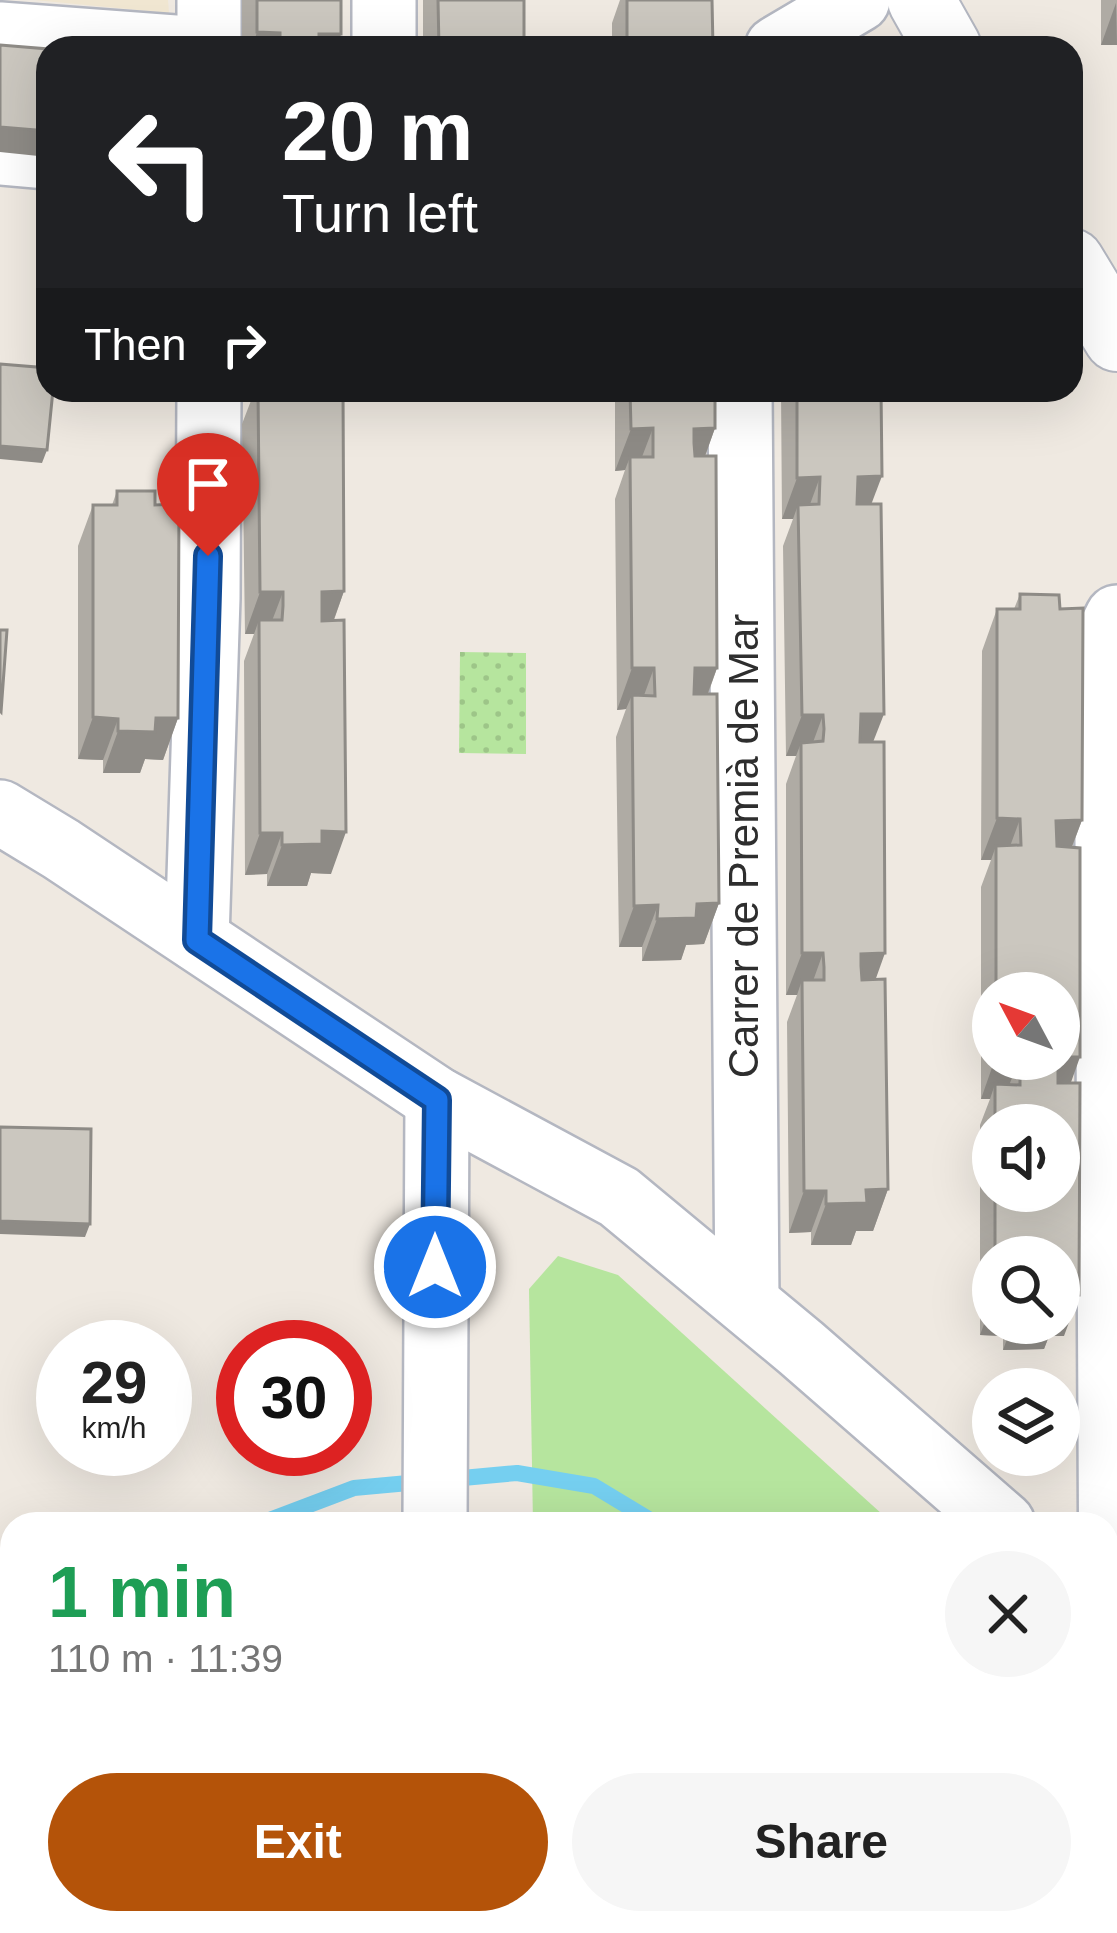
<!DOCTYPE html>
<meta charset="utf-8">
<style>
body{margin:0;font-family:Arial,sans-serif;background:#f6f6f6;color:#222;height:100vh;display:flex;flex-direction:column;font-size:45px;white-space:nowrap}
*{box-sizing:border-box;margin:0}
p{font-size:39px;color:#767676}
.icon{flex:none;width:66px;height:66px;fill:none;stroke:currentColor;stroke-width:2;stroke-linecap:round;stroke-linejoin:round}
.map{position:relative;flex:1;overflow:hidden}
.panel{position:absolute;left:0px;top:1512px;width:1119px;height:423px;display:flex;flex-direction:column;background:#fff;border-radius:36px 36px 0 0;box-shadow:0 12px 48px #0002}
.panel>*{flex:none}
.banner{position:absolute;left:36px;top:36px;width:1047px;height:366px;border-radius:36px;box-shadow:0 12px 48px #0002;background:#202124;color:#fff;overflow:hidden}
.needle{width:78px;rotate:311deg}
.buttons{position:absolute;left:972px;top:972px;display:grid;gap:24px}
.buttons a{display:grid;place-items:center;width:108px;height:108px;border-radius:50%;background:#fff;box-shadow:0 12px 48px #0002;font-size:60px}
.speed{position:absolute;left:36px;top:1320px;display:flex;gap:24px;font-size:60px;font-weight:700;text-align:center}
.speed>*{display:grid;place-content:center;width:156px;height:156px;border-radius:50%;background:#fff;box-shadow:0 12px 48px #0002;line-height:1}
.speed small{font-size:30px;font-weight:400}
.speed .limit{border:18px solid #d22;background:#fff;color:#111}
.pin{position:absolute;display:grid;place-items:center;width:102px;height:102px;color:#fff;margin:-123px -51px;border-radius:50% 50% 50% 0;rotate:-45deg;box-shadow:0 0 12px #0007}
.pin .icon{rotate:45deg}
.me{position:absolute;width:132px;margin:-66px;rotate:0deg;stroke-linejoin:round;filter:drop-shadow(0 0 9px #0008)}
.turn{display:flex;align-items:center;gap:42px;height:252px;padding:0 48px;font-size:54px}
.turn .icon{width:156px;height:156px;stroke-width:2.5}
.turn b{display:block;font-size:84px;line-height:102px}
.then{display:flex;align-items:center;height:114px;padding:0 48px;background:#0003;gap:24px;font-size:45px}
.round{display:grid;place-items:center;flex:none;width:126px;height:126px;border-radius:63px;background:#f6f6f6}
.headline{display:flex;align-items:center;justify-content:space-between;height:204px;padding:0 48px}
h1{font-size:72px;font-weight:800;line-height:90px;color:#1e9e55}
.primary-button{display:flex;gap:24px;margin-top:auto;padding:24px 48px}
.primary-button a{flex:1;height:138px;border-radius:72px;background:#b45309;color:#fff;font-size:48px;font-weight:800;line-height:138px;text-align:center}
.primary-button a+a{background:#f6f6f6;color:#222}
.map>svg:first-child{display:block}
</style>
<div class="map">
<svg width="1117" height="1933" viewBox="0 0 1117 1933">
<defs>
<pattern id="park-dots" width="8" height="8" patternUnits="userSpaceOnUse" patternTransform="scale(3)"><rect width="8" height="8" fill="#b6e59e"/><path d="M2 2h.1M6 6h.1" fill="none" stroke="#9dc588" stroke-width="1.8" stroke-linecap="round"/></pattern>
</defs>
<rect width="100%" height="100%" fill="#efe9e1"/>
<polygon fill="#f0e6d1" points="34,0 168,0 169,13"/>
<g fill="#b6e59e">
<polygon points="558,1256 618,1275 893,1524 533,1524 529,1289"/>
<polygon points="1107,1716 1117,1724 1117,1933 963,1933 952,1923 1107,1923"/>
</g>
<polygon fill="url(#park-dots)" points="460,652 526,653 526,754 459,753"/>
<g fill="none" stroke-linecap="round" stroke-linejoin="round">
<g stroke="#75cff0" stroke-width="16">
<polyline points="259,1524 354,1488 517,1473 594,1486 657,1524"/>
<polyline points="0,1608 12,1605"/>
<polyline points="1107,1907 1117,1912"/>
</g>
<defs>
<g id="street">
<polyline points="209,0 209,48"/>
<polyline points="0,34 188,48"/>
<polyline points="384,48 384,0"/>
<polyline points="777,48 858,0"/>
<polyline points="0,153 48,157"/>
<polyline points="740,390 747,1302"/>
<polyline points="0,812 61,849 437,1099 619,1197 801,1348 1003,1524"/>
<polyline points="197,939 208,598 209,390"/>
<polyline points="435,1524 437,1099"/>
<polyline points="1111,1618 1106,639 1117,617"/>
<polyline points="0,1762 12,1760"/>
<polyline points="853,1923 864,1933"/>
<polyline points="390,1933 390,1923"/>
<polyline points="478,1933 478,1923"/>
</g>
<g id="secondary">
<polyline points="921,0 948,48"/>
<polyline points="1071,262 1117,338"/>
</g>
</defs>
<use href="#street" stroke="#b4b7c1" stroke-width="68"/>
<use href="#secondary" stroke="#b4b7c1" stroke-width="70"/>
<use href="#street" stroke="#fff" stroke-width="63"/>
<use href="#secondary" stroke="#fff" stroke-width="66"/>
</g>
<g fill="#afaba4" fill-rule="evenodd">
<polygon points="242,0 341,0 341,34 336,48 242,48"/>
<rect x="423" y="0" width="101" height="48"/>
<polygon points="620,0 712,0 713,48 612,48 612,23"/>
<rect x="1101" y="0" width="16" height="45"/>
<polygon points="243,390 343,390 344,591 334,620 331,874 311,873 307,886 267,886 267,874 245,875 244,661 254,634 245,634 242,424 252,398 243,398"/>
<polygon points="615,390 715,390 715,428 705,456 717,668 708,694 719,903 704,944 686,945 681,960 642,961 642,947 619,947 616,737 626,709 617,710 615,499 625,470 615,471"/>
<polygon points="781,390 881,390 871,504 875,979 888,1189 873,1231 856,1231 851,1245 811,1245 811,1232 789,1233 787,1022 797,995 786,995 786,784 796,756 786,756 783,546 793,519 782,519"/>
<polygon points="117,491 155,505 178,718 163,760 145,759 140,773 103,773 103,760 78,759 78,546 93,505 112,505"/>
<path d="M 1020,594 L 1082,820 L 1072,847 L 1071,1083 L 1064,1336 L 1049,1336 L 1044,1349 L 1003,1350 L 1003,1336 L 980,1335 L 980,1125 L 990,1099 L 981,1099 L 981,887 L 991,860 L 981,860 L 982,651 L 997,609 L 1014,609 ZM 993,993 L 1059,993 L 1059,1059 L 993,1059 ZM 993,1125 L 1059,1125 L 1059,1191 L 993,1191 ZM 993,1257 L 1059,1257 L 1059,1323 L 993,1323 Z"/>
<polygon points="12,1923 332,1923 332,1933 204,1933 204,1931 164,1928 163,1933 0,1933"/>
<polygon points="563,1923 773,1923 770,1933 563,1933"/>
</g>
<g fill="#8e8b86">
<polygon points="1116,3 1117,45 1101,45"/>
<polygon points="257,32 280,33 274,48 252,48"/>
<polygon points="319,34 341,34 336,48 279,48 280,46"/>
<polygon points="0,127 48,131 48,157 0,152"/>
<polygon points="246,390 255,390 252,398 243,398"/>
<polygon points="653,428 637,470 630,457 625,470 615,471 631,429"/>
<polygon points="715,428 700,470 679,470 694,429"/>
<polygon points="0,446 47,450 42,463 0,459"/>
<polygon points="882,476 866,518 843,519 858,477"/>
<polygon points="820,477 805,518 798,505 793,519 782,519 797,478"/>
<polygon points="344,591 329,633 307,634 322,592"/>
<polygon points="260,592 283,592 267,634 259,620 254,634 245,634"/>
<polygon points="632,668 654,668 639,709 632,695 626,709 617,710"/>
<polygon points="695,668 717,668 702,709 680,709"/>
<polygon points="861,714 884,714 868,755 845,756"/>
<polygon points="802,715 823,715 808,756 801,743 796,756 786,756"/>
<polygon points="93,717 118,719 103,760 78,759"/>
<polygon points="156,718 178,718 163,760 145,759 140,773 103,773 118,731"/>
<polygon points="997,818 1020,819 1005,860 996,846 991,860 981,860"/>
<polygon points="1082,820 1066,862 1041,862 1056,821"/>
<polygon points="322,831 346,832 331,874 311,873 307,886 267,886 282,845"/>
<polygon points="260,833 282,833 267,874 245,875"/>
<polygon points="719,903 704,944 686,945 681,960 642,961 657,919 697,904"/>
<polygon points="658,905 642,947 619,947 634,906"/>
<polygon points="802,953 823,953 808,995 802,980 797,995 786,995"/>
<polygon points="885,953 870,995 846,996 861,954"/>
<polygon points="1059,1057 1080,1057 1065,1099 1042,1099"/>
<polygon points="995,1059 1019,1059 1004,1099 995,1084 990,1099 981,1099"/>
<polygon points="888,1189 873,1231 856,1231 851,1245 811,1245 826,1204 866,1190"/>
<polygon points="804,1191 826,1191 811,1232 789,1233"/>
<polygon points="0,1221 90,1224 85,1237 0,1234"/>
<polygon points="1059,1295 1079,1295 1064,1336 1049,1336 1044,1349 1003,1350 1013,1323 1059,1323"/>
<polygon points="993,1300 993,1323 1008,1323 1003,1336 980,1335"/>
<polygon points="12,1921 12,1923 36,1923 32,1933 0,1933 0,1923"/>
<polygon points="156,1923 207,1923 204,1931 154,1927"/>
<polygon points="691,1923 773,1923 770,1933 687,1933"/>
</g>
<g fill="#cbc7bf" stroke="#8e8b86" stroke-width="3">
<polygon points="257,0 341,0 341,34 319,34 319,47 280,46 280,33 257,32"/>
<polygon points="438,0 524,0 524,48 439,48"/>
<polygon points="627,0 712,0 713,48 627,48"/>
<polygon points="0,45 48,49 48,131 0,127"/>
<polygon points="0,364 48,368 48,390 53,390 47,450 0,446"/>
<polygon points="258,390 343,390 344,591 322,592 322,621 344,620 346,832 322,831 322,844 282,845 282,833 260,833 259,620 282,620 283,606 283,592 260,592"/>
<polygon points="630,390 715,390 715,428 694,429 694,443 695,456 716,456 717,668 695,668 694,694 717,694 719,903 697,904 696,918 657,919 658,905 634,906 632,695 655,696 654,668 632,668 630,457 653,457 653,428 631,429"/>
<polygon points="797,390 881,390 882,476 858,477 857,504 881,504 884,714 861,714 860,742 884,742 885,953 861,954 861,966 862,980 885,979 888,1189 866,1190 867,1203 826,1204 826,1191 804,1191 802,980 824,980 824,967 823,953 802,953 801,743 823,741 824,729 823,715 802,715 798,505 819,504 820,477 797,478"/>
<polygon points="117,491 155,491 155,505 179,504 178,718 156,718 155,732 118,731 118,719 93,717 93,505 117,505"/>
<polygon points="1020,594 1059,595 1060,609 1083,608 1082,820 1056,821 1057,846 1080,848 1080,1057 1059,1057 1059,993 996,993 996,846 1021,845 1020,819 997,818 997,609 1020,609"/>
<polygon points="0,630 7,630 1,712 0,711"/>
<polygon points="1020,1059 1058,1059 1058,1083 1080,1083 1079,1295 1059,1295 1059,1257 995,1257 995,1191 1059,1191 1059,1125 995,1125 995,1084 1020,1085"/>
<polygon points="0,1127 91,1129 90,1224 0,1221"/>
<polygon points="12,1800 12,1921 0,1923 0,1802"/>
<polygon points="46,1923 165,1923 163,1933 48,1933"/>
<polygon points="213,1923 260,1923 257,1933 213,1933"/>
<polygon points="261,1923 332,1923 332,1933 258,1933"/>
<rect x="580" y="1923" width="116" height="10"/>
</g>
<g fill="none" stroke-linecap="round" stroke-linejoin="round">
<defs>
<polyline id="route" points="208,556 197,940 437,1100 435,1267"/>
</defs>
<use href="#route" stroke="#114b97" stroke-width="30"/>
<use href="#route" stroke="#1a73e8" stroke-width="21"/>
</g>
<g text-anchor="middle" stroke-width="9" stroke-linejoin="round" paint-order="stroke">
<g font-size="42" fill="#2e2e2e" stroke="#fff">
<text transform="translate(743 846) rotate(-90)" y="15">Carrer de Premià de Mar</text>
</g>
</g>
</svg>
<div class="buttons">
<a><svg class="needle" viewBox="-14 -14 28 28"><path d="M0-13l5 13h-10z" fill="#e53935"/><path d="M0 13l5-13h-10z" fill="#767676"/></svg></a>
<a><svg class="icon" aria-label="sound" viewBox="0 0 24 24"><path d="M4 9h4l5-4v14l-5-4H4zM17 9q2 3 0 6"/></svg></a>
<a><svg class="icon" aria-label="search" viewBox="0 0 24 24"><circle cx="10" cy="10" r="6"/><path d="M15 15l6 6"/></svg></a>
<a><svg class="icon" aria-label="layers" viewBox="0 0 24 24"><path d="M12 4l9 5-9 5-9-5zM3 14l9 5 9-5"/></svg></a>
</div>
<div class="speed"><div>29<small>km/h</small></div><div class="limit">30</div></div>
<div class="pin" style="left:208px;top:556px;background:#d93025"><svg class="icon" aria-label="arrive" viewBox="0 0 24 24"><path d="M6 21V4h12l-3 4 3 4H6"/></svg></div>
<svg class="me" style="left:435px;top:1267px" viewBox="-20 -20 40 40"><circle r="17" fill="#1a73e8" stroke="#fff" stroke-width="3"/><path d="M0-11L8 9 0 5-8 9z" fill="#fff"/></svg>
<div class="banner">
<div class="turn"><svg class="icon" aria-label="left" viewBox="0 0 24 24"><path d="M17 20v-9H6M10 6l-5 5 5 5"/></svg><div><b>20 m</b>Turn left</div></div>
<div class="then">Then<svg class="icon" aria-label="right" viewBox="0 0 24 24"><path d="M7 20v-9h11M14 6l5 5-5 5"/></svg></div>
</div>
<section class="panel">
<div class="headline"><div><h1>1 min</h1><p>110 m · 11:39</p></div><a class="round"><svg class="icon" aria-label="close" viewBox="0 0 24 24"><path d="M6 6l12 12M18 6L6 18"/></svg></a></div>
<div class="primary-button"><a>Exit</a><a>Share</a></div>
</section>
</div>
